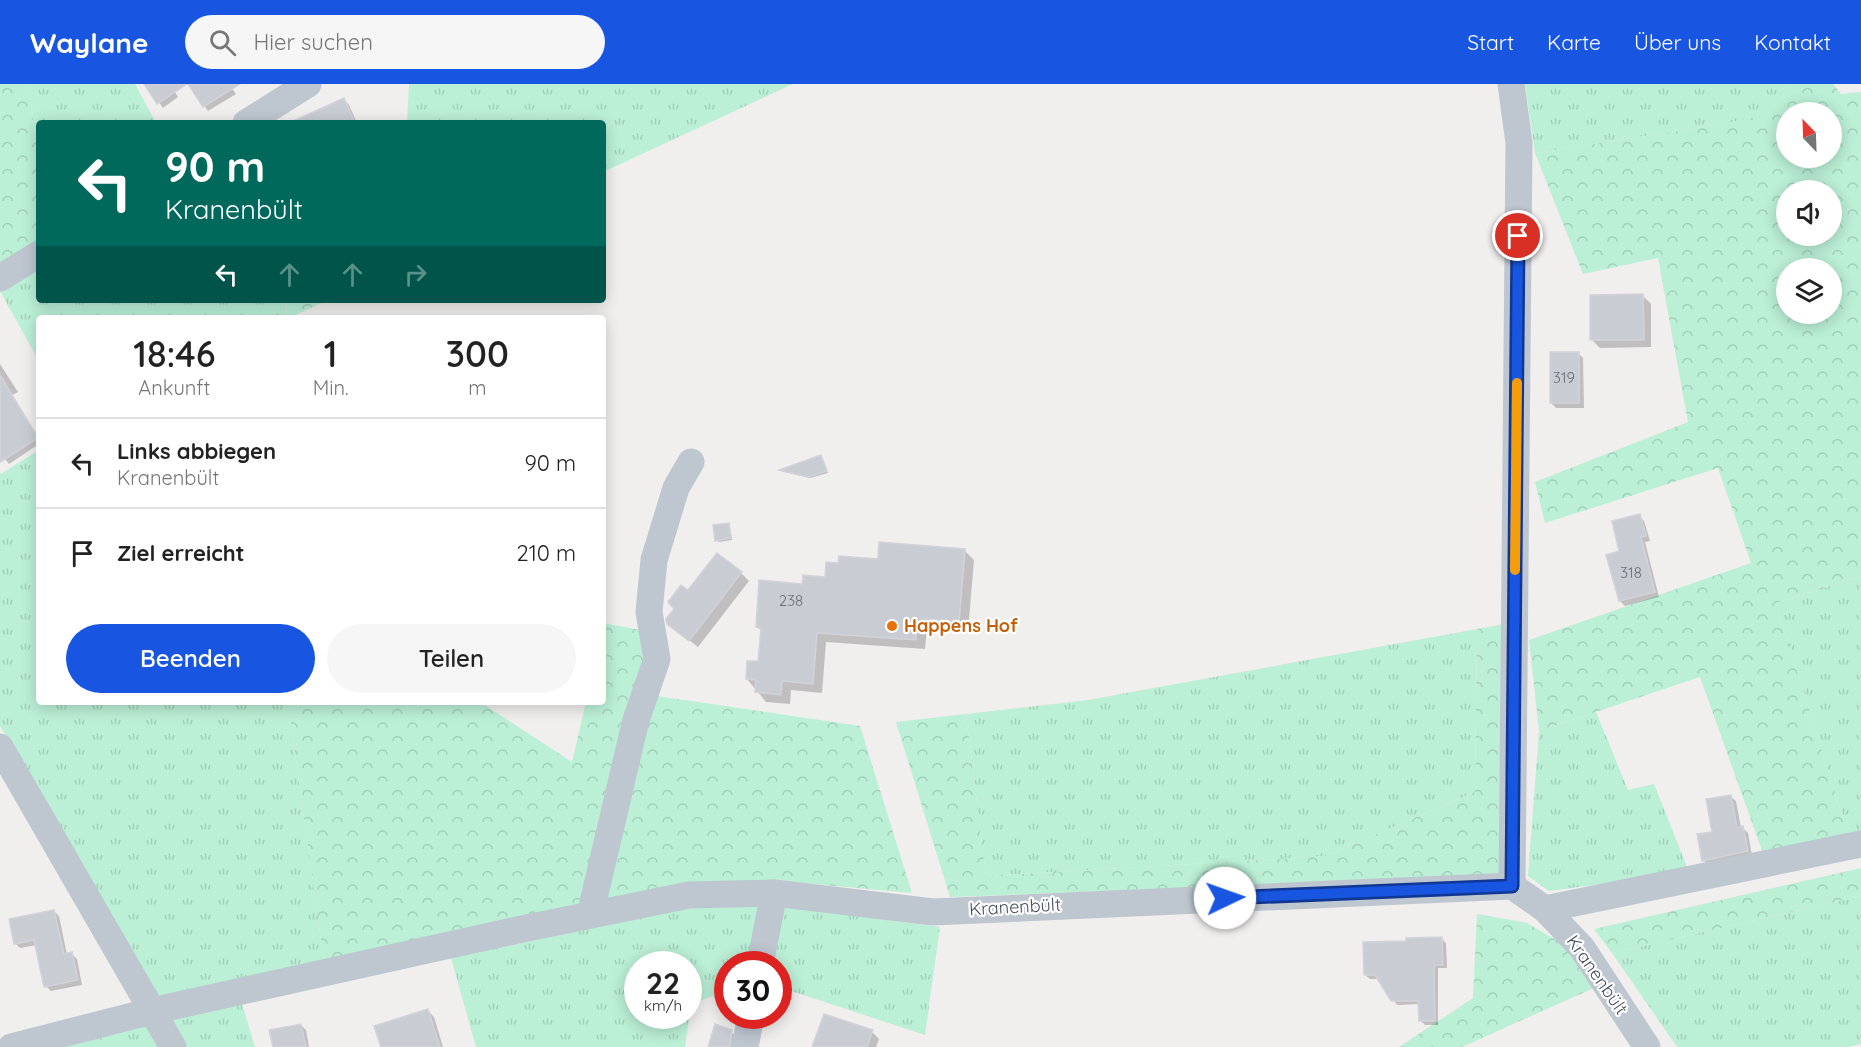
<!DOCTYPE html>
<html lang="de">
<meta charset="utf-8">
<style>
body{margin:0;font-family:Quicksand,sans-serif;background:#f6f6f6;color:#222;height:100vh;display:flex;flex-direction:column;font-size:22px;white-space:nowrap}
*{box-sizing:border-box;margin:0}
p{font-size:20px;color:#767676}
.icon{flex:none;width:33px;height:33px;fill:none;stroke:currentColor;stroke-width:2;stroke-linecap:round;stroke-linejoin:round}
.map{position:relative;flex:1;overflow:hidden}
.drawer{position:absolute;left:36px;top:231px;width:570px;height:390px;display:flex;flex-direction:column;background:#fff;border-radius:6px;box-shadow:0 3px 15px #0003}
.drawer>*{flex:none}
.banner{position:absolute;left:36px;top:36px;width:570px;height:183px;border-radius:6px;box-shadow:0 3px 15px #0003;background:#00695c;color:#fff;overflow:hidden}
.needle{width:39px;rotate:337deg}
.buttons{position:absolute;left:1776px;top:18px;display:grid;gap:12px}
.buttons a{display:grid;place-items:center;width:66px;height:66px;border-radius:50%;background:#fff;box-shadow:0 3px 15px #0003;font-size:30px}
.speed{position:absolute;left:624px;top:867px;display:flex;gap:12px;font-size:30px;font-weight:700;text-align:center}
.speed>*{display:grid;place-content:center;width:78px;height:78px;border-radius:50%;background:#fff;box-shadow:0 3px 15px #0003;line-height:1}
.speed small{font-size:15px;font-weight:400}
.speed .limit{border:9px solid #d22;background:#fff;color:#111}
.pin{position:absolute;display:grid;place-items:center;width:51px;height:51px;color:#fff;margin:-26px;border:3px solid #fff;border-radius:50%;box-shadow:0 2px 6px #0007}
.me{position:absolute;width:66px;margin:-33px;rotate:87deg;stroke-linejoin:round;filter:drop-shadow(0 0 4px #0008)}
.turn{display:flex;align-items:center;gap:21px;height:126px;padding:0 30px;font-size:27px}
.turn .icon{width:78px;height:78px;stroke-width:2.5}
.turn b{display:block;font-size:42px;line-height:51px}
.lanes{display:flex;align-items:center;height:57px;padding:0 30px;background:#0003;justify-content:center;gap:30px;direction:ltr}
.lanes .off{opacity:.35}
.eta{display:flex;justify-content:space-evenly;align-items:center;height:102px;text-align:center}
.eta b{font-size:36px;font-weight:600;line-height:42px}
.primary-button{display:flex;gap:12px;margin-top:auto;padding:12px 30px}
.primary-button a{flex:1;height:69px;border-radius:36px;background:#1855e1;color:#fff;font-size:24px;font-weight:600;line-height:69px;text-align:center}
.primary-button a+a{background:#f6f6f6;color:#222}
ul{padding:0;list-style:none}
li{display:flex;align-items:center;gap:18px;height:90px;padding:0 30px;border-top:2px solid #e0e0e0}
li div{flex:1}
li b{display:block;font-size:22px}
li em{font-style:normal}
header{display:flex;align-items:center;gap:36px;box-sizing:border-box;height:84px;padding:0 30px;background:#1855e1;color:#fff}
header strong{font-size:28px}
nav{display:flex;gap:33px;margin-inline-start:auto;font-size:21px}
.search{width:420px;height:54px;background:#f6f6f6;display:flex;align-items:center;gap:15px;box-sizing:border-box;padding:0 21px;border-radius:33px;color:#767676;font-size:22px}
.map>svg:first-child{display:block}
</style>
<header>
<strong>Waylane</strong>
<div class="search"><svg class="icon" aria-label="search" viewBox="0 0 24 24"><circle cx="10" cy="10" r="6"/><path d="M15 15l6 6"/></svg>Hier suchen</div>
<nav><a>Start</a><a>Karte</a><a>Über uns</a><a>Kontakt</a></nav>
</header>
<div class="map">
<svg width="1861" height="963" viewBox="0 0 1861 963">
<defs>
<pattern id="grass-tufts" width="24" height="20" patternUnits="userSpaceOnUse" patternTransform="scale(1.5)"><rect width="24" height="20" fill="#bbefd6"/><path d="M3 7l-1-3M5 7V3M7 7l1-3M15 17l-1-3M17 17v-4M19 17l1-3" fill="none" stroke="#a2cfba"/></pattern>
<pattern id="forest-crowns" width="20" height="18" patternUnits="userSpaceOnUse" patternTransform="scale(1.5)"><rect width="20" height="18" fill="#bbefd6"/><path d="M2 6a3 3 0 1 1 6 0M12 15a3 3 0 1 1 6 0" fill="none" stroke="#a2cfba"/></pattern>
</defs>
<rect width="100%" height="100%" fill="#f1eeee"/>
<g fill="url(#grass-tufts)" fill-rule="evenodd">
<polygon points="29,0 135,0 156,39 39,39 39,84"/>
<polygon points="409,0 793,0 603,88 603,39 407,39"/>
<polygon points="1525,0 1788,0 1785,28 1704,43 1535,69"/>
<polygon points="39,183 39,216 286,216 287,234 39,234 39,277 0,207"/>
<polygon points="39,366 39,618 288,618 324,877 157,914 0,642 0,389 1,390"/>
<polygon points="1861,492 1861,757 1851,760 1776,519"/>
<polygon points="1477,545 1475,708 1326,772 986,792 966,630 1088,616"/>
<polygon points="1596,628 1628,706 1654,700 1689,788 1549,807 1528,792 1539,647"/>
<polygon points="1861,812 1861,960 1848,963 1677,963 1612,869"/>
<path d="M 760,822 L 750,880 L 728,880 L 727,907 L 691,920 L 685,963 L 476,963 L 451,874 L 689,823 ZM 638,880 L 688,880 L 688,932 L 638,932 Z"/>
<polygon points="781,822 940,843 925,951 779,903 778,880 770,880"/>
<polygon points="242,920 255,963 185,963 167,933"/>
<polygon points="147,940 160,963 57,963"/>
</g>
<g fill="url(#forest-crowns)" fill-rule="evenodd">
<polygon points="0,0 29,0 39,84 39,158 0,183"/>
<path d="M 1788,0 L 1833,0 L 1841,10 L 1861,8 L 1861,492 L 1776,519 L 1851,760 L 1765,775 L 1700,593 L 1539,647 L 1529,556 L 1751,479 L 1718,384 L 1545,439 L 1535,398 L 1688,338 L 1658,174 L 1583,190 L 1535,69 L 1704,43 L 1784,28 ZM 1786,28 L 1832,28 L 1832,74 L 1786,74 ZM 1786,106 L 1832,106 L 1832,152 L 1786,152 ZM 1786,184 L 1832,184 L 1832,230 L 1786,230 Z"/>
<polygon points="286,216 328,216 289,234 287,234"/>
<polygon points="603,539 657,549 650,611 860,642 912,809 780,797 324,877 288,618 480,618 572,678 586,618 603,618"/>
<polygon points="1505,540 1501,792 950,813 896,638 966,630 986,792 1326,772 1475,708 1477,545"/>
<polygon points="1861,784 1861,812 1612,869 1594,845"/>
<polygon points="1477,830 1527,839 1561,859 1596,903 1462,963 1399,963 1473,914"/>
</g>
<g fill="#0003">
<polygon points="146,0 170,0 178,13 163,24"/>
<polygon points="190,0 229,0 236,10 208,27"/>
<polygon points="344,16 349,21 357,39 316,39"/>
<polygon points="1643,212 1651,220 1651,263 1600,264 1592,256"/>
<polygon points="1578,269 1583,274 1584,324 1556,324 1551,319"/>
<polygon points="0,280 18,308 12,311 39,354 39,360 9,380 0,369"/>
<polygon points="821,372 828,389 810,394 781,387"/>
<polygon points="1639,432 1644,437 1650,457 1645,458 1659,513 1625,522 1620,517 1621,468"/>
<polygon points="728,441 730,443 732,456 719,458 717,456"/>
<polygon points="964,466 974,476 968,547 927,544 925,565 826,558 822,609 791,606 790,620 766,618 747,595 759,579 762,547 757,543 803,501 879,477"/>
<polygon points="741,489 749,497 698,563 668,539"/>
<polygon points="1730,712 1736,717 1741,744 1743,744 1748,749 1752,772 1708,781 1703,776"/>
<polygon points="54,827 59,832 67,871 72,870 77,875 82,901 51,907 46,902 37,861 20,864 15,859"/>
<polygon points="1442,855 1446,859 1447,884 1438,884 1438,941 1425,941 1420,936 1420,920 1397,921 1379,895 1370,895 1365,891 1408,859"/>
<polygon points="428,927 434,933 443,963 382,963"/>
<polygon points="301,941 306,946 309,963 274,963"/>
<polygon points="731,948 737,953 735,963 709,963"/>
<polygon points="872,948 879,955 876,963 814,963"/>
</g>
<g fill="#caccd4" stroke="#d2d3da" stroke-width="1.5">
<polygon points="144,0 187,0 157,20"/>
<polygon points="188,0 240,0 203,23"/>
<polygon points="344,14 355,39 289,39"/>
<polygon points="1643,210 1644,256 1590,256 1590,211"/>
<rect x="1550" y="268" width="29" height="51"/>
<polygon points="0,291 38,354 0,378"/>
<polygon points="821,371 827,387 808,393 779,386"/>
<polygon points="1640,430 1646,452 1641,453 1655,508 1619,517 1606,471 1619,467 1612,437"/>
<polygon points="729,439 731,454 715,457 713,441"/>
<polygon points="879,458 965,465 959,538 917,534 916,556 817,549 813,600 782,597 781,611 755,608 756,596 746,595 747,577 758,577 761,544 756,543 759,496 802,500 803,491 825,493 826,478 838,479 839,472 878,475"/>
<polygon points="717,469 742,488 689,557 667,540 666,535 674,525 668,518 681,501 688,506"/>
<polygon points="1731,711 1737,744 1743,742 1748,767 1702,777 1697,750 1712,748 1706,715"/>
<polygon points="54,826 64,870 72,868 78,896 44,903 34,856 14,860 9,835"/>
<polygon points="1442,853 1443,881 1434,881 1435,937 1419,937 1418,917 1391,917 1375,891 1364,891 1363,858 1406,857 1406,854"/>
<polygon points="428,925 440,963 381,963 374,942"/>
<polygon points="824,930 873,946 867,963 812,963"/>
<polygon points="301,940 306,963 273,963 269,946"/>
<polygon points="715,940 732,946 730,963 708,963"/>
</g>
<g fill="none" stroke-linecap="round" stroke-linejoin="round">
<g stroke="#bec6d0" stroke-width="27">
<polyline points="1511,0 1519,59 1512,802"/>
<polyline points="246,39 308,0"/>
<polyline points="0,194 39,170"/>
<polyline points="0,663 173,963"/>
<polyline points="1545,825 1861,760"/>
<polyline points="590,831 636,636 657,575 649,528 654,476 676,404 691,378"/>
<polyline points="760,880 774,809"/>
<polyline points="11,963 152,927 522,845 689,811 774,809 933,828 1512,802 1545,825 1582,864 1647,963"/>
<polyline points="745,963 751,932"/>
</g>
</g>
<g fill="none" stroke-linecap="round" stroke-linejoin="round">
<defs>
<polyline id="route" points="1225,814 1512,802 1518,152"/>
</defs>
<use href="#route" stroke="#103792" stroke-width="15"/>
<use href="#route" stroke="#1855e1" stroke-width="10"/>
<polyline stroke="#f59e0b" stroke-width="10" points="1515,486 1517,299"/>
</g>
<circle fill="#e8710a" stroke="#fff" stroke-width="2" cx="892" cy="542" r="6"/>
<g text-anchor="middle" stroke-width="4.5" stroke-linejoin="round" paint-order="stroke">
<g font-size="15" fill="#676e79">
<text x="1564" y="299">319</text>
<text x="1631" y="494">318</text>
<text x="791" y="522">238</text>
</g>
<g font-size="18" font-weight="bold" fill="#c56008" stroke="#fff" text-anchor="start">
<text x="904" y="548">Happens Hof</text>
</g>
<g font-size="18" fill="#464e5b" stroke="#fff">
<text transform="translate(1015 823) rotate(-3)" y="6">Kranenbült</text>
<text transform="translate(1597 891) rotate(55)" y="6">Kranenbült</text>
</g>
</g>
</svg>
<div class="buttons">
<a><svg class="needle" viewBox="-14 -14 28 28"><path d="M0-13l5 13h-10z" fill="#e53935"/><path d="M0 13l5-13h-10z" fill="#767676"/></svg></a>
<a><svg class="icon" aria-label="sound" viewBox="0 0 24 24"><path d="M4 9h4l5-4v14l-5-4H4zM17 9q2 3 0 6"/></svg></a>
<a><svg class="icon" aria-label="layers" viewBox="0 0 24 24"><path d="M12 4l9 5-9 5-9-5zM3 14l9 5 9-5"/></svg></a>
</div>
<div class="speed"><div>22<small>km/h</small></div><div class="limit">30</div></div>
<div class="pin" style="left:1518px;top:152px;background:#d93025"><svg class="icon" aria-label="arrive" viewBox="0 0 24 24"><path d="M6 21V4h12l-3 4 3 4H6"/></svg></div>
<svg class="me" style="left:1225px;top:814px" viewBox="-20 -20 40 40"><circle r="19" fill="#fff"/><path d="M0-13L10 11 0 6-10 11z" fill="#1855e1"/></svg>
<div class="banner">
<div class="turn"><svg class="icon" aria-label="left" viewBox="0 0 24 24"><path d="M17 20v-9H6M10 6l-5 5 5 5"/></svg><div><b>90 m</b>Kranenbült</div></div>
<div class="lanes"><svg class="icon" aria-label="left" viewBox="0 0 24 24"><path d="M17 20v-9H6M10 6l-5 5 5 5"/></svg><svg class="icon off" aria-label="ahead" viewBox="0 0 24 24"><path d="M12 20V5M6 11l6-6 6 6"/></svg><svg class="icon off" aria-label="ahead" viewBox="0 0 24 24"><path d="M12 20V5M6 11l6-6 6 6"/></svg><svg class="icon off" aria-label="right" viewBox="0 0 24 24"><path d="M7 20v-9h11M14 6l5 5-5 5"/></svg></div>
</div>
<section class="drawer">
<div class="eta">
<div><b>18:46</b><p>Ankunft</p></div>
<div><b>1</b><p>Min.</p></div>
<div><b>300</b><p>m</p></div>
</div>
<ul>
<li><svg class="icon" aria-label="left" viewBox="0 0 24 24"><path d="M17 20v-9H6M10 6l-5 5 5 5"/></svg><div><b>Links abbiegen</b><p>Kranenbült</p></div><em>90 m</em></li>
<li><svg class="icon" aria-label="arrive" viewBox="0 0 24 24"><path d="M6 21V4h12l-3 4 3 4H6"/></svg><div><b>Ziel erreicht</b></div><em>210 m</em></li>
</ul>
<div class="primary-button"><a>Beenden</a><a>Teilen</a></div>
</section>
</div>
